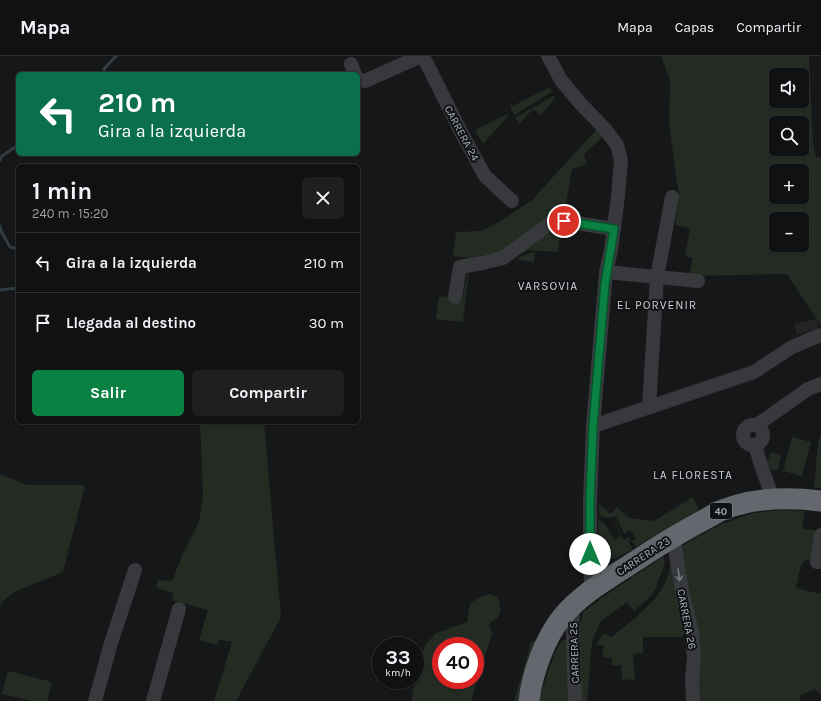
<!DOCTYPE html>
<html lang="es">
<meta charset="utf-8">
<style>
body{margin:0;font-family:Karla,sans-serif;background:#1e1f20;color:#f1f3f6;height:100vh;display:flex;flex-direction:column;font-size:15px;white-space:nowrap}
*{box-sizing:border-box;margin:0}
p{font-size:13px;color:#9c9d9f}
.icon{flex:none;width:22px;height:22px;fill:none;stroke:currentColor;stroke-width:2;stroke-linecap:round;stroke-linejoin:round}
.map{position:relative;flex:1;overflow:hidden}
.drawer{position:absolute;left:16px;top:108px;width:344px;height:260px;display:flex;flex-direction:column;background:#101112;border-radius:6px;box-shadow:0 1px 3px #0004,0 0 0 1px #303132}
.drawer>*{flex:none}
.hud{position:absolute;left:16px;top:16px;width:344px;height:84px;border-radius:6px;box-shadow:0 1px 3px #0004,0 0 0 1px #303132;background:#0b6e4f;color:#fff;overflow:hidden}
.fabs{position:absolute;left:769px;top:12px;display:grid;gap:8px}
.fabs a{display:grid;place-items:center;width:40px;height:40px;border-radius:6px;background:#101112;box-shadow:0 1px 3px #0004,0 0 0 1px #303132;font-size:20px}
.speed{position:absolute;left:372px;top:581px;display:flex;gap:8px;font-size:20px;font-weight:700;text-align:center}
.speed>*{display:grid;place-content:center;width:52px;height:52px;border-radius:50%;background:#101112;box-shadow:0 1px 3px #0004,0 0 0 1px #303132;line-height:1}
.speed small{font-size:10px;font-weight:400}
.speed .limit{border:6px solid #d22;background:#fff;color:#111}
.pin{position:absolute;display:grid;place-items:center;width:34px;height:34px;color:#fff;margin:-17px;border:2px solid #fff;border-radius:50%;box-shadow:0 1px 4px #0007}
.me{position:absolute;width:44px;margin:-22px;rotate:0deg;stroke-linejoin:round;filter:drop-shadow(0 0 3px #0008)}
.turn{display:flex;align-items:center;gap:14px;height:84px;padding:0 16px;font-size:18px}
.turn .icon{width:52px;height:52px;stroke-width:2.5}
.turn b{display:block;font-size:28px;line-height:34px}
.round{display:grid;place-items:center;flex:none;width:42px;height:42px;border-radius:6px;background:#1e1f20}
.overview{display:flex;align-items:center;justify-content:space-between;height:68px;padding:0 16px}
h1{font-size:24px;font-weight:700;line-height:30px}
.cta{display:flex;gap:8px;margin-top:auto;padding:8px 16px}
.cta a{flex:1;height:46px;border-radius:6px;background:#0b8043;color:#fff;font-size:16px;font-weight:700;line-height:46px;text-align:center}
.cta a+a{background:#1e1f20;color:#f1f3f6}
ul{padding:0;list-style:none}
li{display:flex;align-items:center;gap:12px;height:60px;padding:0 16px;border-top:1px solid #303132}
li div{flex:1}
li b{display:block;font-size:15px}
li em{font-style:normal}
header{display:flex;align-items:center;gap:24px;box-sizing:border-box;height:56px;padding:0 20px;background:#101112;border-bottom:1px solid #303132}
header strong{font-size:19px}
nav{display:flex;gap:22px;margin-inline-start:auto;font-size:14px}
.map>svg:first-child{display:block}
</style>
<header>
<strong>Mapa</strong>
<nav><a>Mapa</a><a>Capas</a><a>Compartir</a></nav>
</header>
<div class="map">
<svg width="821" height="645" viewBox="0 0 821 645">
<rect width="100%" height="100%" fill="#161718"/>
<polygon fill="#232325" points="816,263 819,273 797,279 794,268"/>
<g fill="#232b23" fill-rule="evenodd">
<path d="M 661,0 L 809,0 L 813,87 L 816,101 L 821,101 L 821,270 L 787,218 L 689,220 L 693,202 L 685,200 L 690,172 L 675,169 L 679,141 L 669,67 L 670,24 ZM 776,19 L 802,19 L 802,45 L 776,45 ZM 776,67 L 802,67 L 802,93 L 776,93 ZM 776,115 L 802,115 L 802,141 L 776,141 ZM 776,163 L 802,163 L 802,189 L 776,189 Z"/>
<polygon points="550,31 552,36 514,59 510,50 512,48 513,50"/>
<polygon points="553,40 555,42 552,46 541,59 533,53 519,68 515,62"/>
<polygon points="508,58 509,59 483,88 475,74"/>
<polygon points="597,73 604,80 584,98 587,108 572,113 564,160 556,159 547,163 501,196 470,202 453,200 456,176 482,175 502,164 532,144"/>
<polygon points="561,170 558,196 528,194 515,201 540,179"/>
<polygon points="535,196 534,206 519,204 518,202 530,197"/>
<polygon points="469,215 463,266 436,263 439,241 445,240 462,244 467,219"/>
<polygon points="200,366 264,366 281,561 236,645 214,645 232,586 219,584 217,589 199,584 208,554 172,544 174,537 156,532 158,524 172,525 181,502 199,466 203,440"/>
<polygon points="821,379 821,432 814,432 818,387"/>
<polygon points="792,381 811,386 802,420 783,415"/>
<polygon points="772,396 781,400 778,414 771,414 767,405"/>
<polygon points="0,418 27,429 85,429 63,516 14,536 1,547 0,550"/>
<path d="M 693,441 L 699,453 L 636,491 L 632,485 L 636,483 L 630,474 L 624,478 L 616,460 C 607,463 607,463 599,458 L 599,448 L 611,458 L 617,451 L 629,462 L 654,465 Z"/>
<polygon points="779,454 805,455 802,473 815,474 813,502 804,505 801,509 796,532 820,538 821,535 821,638 814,633 801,639 800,645 697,645 681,491 691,484 722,468 753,457"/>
<path d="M 598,463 L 605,468 L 614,484 L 621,480 L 613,464 L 614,464 L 624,484 L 629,481 L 630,483 L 628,485 L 633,493 C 622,500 615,503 601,505 L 598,501 Z"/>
<path d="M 673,498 L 689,576 L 681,581 L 643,581 L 643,597 L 633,598 L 635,624 L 629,624 L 628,623 L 622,624 L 621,609 L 612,609 L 612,602 L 602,601 L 604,589 L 596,589 L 603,577 L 612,581 C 636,560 676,535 669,499 Z"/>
<path d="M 664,500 C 666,511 662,515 658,525 C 657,528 657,532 655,534 C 650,542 641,549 634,555 L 627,546 L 600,566 L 592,586 L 587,645 L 581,645 L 579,574 L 583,556 L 606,539 Z"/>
<path d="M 489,538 L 498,541 C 500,548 503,557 496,563 C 493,565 491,565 489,569 L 492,577 L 490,584 L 471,645 L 412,645 L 413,633 L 422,616 L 419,604 L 426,588 L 436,577 L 467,566 L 470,547 L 480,541 ZM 441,590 L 475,590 L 475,624 L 441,624 Z"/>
<path d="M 539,583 C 530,603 522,623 518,645 L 514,645 L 531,586 Z"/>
<path d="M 567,583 L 569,645 L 540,645 L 540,641 C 544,630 554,592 562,585 C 563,584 565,583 567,583 Z"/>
<polygon points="8,615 52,626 47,645 32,645 2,638"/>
</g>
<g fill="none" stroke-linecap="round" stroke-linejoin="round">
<g stroke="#303c41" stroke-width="3">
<polyline points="105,18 104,13 116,0"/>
<polyline points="0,104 2,100 18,89"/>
<polyline points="0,170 1,175 10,191 18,193"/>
<polyline points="0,234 18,232"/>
</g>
<g stroke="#38393d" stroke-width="14">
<polyline points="423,0 462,78 485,120 512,145"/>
<polyline points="548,0 561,24 580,47 605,73 617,89 621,104 618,140 611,194 606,216 593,370 590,444 590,513 592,534"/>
<polyline points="351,8 355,18"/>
<polyline points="358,23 365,25 421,0"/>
<polyline points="606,216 698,225"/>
<polyline points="455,241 460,211 482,207 503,202 549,168 564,165 614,173"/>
<polyline points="649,350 657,221 672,141"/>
<circle cx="753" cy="379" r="10"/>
<polyline points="757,369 808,333 821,328"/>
<polyline points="593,370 754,316 792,291 821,279"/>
<polyline points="755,389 761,409 773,443"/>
<polyline points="821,479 817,506 821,506"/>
<polyline points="673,480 683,540 692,576 694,601 692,623 693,645"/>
<polyline points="572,550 575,645"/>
<polyline points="95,645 111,587 135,514"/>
<polyline points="153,645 179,553"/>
</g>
<path stroke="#64686e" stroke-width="21" d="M 529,645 C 532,618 545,582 562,561 C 581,538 608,523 634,506 C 655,492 676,479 698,467 C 706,463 714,458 722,454 C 730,451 740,448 749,446 C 772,442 797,442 821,445"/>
</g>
<defs><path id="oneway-shaft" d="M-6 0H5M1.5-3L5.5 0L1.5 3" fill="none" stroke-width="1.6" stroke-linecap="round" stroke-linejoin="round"/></defs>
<use stroke="#767a81" href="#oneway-shaft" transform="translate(679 519) rotate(81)"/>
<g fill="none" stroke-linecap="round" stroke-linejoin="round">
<defs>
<polyline id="route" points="564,165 614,173 605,228 593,370 590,444 590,498"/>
</defs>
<use href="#route" stroke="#07532c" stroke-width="10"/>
<use href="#route" stroke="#0b8043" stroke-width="7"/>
</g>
<g text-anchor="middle" stroke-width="4" stroke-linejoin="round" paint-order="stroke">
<rect fill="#111213" stroke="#7b8186" stroke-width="1" x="710" y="447" width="22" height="16" rx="3"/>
<g font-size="10" font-weight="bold" fill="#a9b0b8">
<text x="721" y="459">40</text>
</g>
<g font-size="11" fill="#a9b0b8" stroke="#111213">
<text transform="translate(462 77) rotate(62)" y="4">CARRERA 24</text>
<text transform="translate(643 500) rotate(-33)" y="4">CARRERA 23</text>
<text transform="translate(687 563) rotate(79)" y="4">CARRERA 26</text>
<text transform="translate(574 597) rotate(-92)" y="4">CARRERA 25</text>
</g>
<g font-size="12" letter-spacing="1" fill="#caced4" stroke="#111213">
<text x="548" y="234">VARSOVIA</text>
<text x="657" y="253">EL PORVENIR</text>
<text x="693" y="423">LA FLORESTA</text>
</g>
</g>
</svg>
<div class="fabs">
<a><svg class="icon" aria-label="sound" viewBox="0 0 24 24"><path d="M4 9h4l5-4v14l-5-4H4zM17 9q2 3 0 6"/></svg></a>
<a><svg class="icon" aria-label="search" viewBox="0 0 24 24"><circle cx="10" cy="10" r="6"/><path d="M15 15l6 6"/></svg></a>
<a>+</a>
<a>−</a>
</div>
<div class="speed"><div>33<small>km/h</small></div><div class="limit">40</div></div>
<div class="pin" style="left:564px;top:165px;background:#d93025"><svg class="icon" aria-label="arrive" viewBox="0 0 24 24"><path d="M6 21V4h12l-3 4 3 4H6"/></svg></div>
<svg class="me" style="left:590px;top:498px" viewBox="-20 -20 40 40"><circle r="19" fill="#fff"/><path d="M0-13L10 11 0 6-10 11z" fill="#0b8043"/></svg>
<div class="hud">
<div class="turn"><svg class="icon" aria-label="left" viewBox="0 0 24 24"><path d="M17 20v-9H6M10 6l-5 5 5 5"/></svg><div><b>210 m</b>Gira a la izquierda</div></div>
</div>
<section class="drawer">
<div class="overview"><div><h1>1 min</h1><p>240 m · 15:20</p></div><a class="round"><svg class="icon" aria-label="close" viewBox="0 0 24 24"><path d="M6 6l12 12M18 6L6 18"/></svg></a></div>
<ul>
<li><svg class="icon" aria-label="left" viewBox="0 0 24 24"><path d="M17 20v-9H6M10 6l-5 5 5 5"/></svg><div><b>Gira a la izquierda</b></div><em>210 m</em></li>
<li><svg class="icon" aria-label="arrive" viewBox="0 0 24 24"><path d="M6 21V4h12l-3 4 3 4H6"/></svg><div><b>Llegada al destino</b></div><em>30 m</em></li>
</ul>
<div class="cta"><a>Salir</a><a>Compartir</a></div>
</section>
</div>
